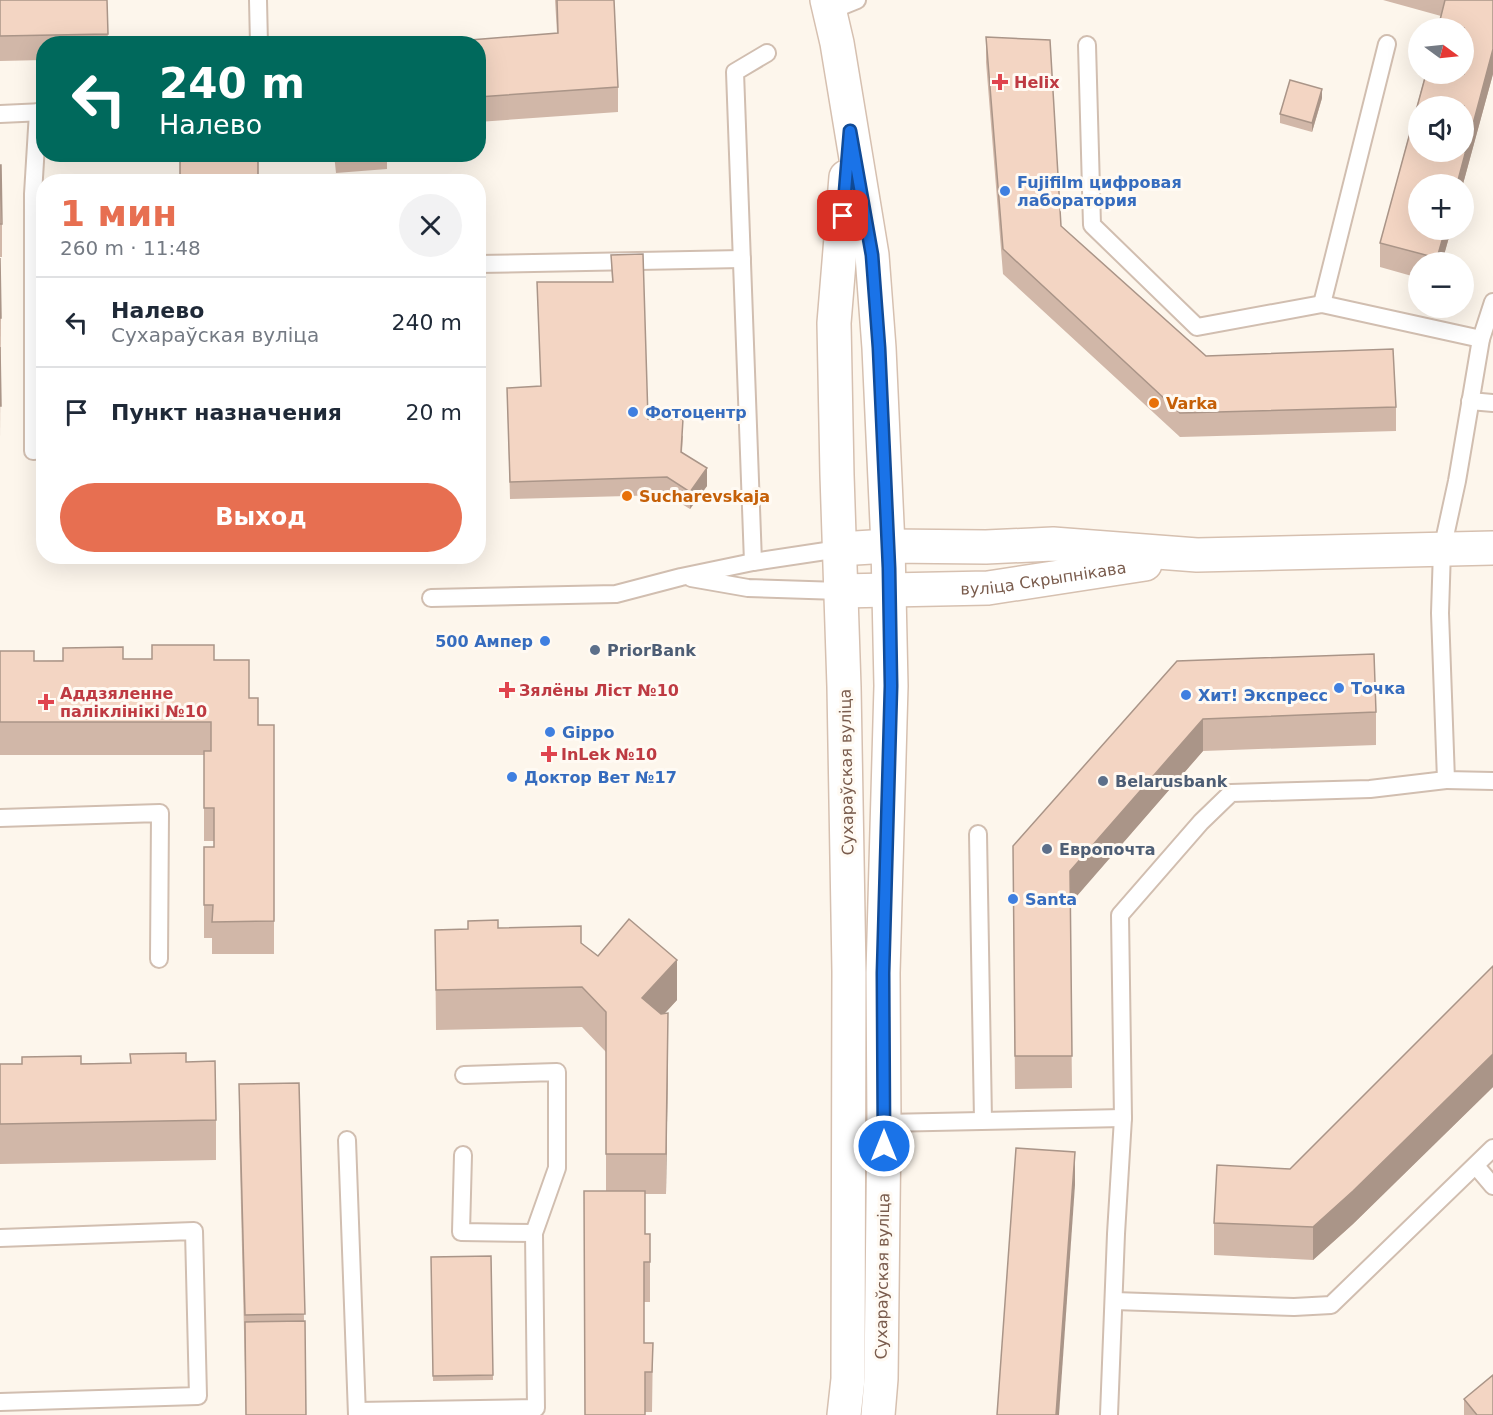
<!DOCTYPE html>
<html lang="ru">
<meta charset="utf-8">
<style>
body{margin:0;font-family:"DejaVu Sans",sans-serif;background:#f2f2f3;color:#1f2937;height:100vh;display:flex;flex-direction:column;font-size:22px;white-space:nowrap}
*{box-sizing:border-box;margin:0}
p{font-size:20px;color:#747a83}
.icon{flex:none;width:33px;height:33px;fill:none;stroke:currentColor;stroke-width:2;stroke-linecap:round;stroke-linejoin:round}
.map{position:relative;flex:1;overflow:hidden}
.panel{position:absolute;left:36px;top:174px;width:450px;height:390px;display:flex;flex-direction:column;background:#fff;border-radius:24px;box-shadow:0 6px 24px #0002}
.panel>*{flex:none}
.top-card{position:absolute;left:36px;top:36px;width:450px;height:126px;border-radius:24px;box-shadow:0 6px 24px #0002;background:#00695c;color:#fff;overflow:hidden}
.needle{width:39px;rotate:105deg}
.tools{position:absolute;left:1408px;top:18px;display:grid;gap:12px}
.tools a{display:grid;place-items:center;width:66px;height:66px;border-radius:50%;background:#fff;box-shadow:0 6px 24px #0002;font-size:30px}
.pin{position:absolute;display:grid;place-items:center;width:51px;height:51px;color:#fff;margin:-26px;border-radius:12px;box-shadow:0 3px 9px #0006}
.me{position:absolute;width:66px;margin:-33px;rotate:0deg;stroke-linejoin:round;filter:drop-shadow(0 0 4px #0008)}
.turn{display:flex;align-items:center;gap:21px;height:126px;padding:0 24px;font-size:27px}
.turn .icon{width:78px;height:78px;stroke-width:2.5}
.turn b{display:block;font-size:42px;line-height:51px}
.round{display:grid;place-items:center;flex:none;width:63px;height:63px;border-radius:32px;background:#f2f2f3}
.head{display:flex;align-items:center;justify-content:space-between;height:102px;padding:0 24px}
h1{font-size:36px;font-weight:800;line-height:45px;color:#e76f51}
.cta{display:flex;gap:12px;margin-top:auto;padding:12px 24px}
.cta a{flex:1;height:69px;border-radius:36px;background:#e76f51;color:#fff;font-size:24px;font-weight:800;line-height:69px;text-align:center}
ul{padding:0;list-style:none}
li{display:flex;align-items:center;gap:18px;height:90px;padding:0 24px;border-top:2px solid #e0e1e3}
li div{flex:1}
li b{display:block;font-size:22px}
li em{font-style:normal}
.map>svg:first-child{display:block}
</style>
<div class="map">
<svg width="1493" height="1415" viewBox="0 0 1493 1415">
<rect width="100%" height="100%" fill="#fdf6ec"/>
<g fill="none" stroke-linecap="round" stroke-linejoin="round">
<defs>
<g id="lane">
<polyline points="258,0 259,44"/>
<polyline points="830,11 857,0"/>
<polyline points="1087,45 1092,225 1197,327 1322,304 1481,339"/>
<polyline points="38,112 33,194 33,451 44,450"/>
<polyline points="0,114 44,112"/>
<polyline points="478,264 742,259"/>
<polyline points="1493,302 1481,339 1457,481 1442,550 1440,613 1446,780 1493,781"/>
<polyline points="1322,304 1387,44"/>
<polyline points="1470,401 1493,403"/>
<polyline points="753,562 735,72 767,53"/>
<polyline points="691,578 748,588 840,591"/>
<polyline points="431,598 616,594 681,577 753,562 839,549"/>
<polyline points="0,818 160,813 159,959"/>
<polyline points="978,834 983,1120"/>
<polyline points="884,1123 1123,1118"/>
<polyline points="347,1140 357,1415"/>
<polyline points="463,1155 461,1232 534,1233"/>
<polyline points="1476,1166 1493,1186"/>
<polyline points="0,1238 194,1231 198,1396 0,1402"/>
<polyline points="1114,1301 1294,1307 1331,1305 1493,1148"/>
<polyline points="357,1411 536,1408 534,1233 557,1168 557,1072 464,1075"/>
<polyline points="1109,1415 1116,1234 1123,1118 1120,915 1201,822 1231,793 1370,789 1446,780"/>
</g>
<g id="secondary">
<polyline points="827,0 837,43 872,255 879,348 888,546 891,686 883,973 884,1123 881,1379 878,1415"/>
<polyline points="839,549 888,546 986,547 1053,544 1197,555 1493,548"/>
<path id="s1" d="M 840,591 L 988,588 L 1145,564"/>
<polyline points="844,1415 848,1379 849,972 844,687 837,475 834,323 846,177"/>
</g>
</defs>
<use href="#lane" stroke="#d1beb0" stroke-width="20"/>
<use href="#secondary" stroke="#d6c0b0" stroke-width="36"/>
<use href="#lane" stroke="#fff" stroke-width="16"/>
<use href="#secondary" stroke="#fff" stroke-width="33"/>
</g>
<g fill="#d1b7a8">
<polygon points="0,0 107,0 108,44 44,44 44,60 0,61"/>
<polygon points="555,0 614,0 618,87 618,112 478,122 478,44 557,33"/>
<polygon points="1383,0 1493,0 1493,74 1463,184 1419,184 1419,230 1451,230 1442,262 1419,262 1419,278 1380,267 1380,243 1441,16"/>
<polygon points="986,37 1061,226 1206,356 1396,407 1396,431 1180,437 1003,274 986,62"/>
<polygon points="1322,98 1312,132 1280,123 1280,114"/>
<polygon points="334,154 387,154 387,169 336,173"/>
<polygon points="0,165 2,224 2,257 0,257"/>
<polygon points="611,255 648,419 683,436 682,452 707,486 690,509 667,495 510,499 507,388 541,386 537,282 612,282"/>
<polygon points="0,258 1,318 0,439"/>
<polygon points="0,651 34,661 123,659 214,660 249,698 258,725 274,725 274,954 212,954 212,938 204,938 204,847 214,847 214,841 204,841 204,755 0,755"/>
<polygon points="1177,661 1376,712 1376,745 1203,751 1070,903 1072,1088 1015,1089 1013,846"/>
<polygon points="498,928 581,943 598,956 677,1000 664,1014 668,1053 666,1194 645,1194 645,1234 650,1234 650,1302 644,1302 644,1343 653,1343 652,1412 645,1412 606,1191 606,1052 582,1027 436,1030 435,930"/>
<polygon points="1493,966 1493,1087 1353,1224 1313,1260 1214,1255 1214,1223 1290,1169"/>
<polygon points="186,1062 216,1120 216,1160 0,1164 0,1064"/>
<polygon points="299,1083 306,1415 246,1415 239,1124 239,1084"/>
<polygon points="491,1256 493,1380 433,1381 431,1257"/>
<polygon points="1464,1399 1493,1415 1464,1415"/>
</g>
<g fill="#aa9588">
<polygon points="1493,49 1493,74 1463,184 1457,184"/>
<polygon points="1322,89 1322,98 1312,132 1312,123"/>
<polygon points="1445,230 1451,230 1442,262 1437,262 1437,258"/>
<polygon points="707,468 707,486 690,509 690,492"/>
<polygon points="1203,719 1203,751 1070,904 1070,871"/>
<polygon points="677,960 677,1000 642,1038 642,998"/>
<polygon points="668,1013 668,1053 666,1194 666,1154"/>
<polygon points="1493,1054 1493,1087 1353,1224 1313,1260 1313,1227"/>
<polygon points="1075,1152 1075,1185 1059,1415 1056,1415"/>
</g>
<g fill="#f3d5c3" stroke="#aa9588" stroke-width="1.5" fill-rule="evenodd">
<polygon points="0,0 107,0 108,34 0,36"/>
<polygon points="557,0 614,0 618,87 478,97 478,44 420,44 558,33"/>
<path d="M 1445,0 L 1493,0 L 1493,49 L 1457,184 L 1419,184 L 1419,230 L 1445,230 L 1437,258 L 1380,243 L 1426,74 L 1464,74 L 1464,28 L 1438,28 ZM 1419,106 L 1464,106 L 1464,152 L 1419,152 Z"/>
<polygon points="986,37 1050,40 1061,226 1206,356 1393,349 1396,407 1180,413 1003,249"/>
<polygon points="1290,80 1322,89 1312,123 1280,114"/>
<rect x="180" y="154" width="78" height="28"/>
<polygon points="0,165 1,165 2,224 0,224"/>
<polygon points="643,254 648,419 683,419 681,452 707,468 690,492 667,477 510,482 507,388 541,386 537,282 613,282 611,255"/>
<polygon points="0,258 1,318 0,318"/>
<polygon points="0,347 1,406 0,406"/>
<polygon points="152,645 214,645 214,660 249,660 249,698 258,698 258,725 274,725 274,921 212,922 213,905 204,905 204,847 214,847 214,808 204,808 204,751 211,751 211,722 0,722 0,651 34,651 34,661 63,661 63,648 123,647 123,659 152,659"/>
<polygon points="1374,654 1376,712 1203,719 1070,871 1072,1056 1015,1056 1013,846 1177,661"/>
<polygon points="629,919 677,960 642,998 661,1014 668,1013 666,1154 606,1154 606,1012 582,987 436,990 435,930 468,929 468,921 498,920 498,928 581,926 581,943 598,956"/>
<polygon points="1493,966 1493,1054 1353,1191 1313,1227 1214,1223 1217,1165 1290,1169"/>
<polygon points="186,1053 186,1062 215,1061 216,1120 0,1124 0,1064 22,1064 22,1057 81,1056 81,1064 131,1063 130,1054"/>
<polygon points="299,1083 305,1314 245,1315 239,1084"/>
<polygon points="1016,1148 1075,1152 1056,1415 997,1415"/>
<polygon points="584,1191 645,1191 645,1234 650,1234 650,1262 644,1262 644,1343 653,1343 652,1372 645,1372 645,1415 585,1415"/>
<polygon points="491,1256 493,1375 433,1376 431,1257"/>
<polygon points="305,1321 306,1415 246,1415 245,1322"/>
<polygon points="1493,1375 1493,1415 1477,1415 1464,1399"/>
</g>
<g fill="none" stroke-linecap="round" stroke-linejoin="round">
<defs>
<polyline id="route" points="843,216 850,131 872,255 879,348 889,568 891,686 883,973 884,1146"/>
</defs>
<use href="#route" stroke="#114b97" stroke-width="15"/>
<use href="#route" stroke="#1a73e8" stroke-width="10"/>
</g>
<g fill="#e0444e" stroke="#fffaf3" stroke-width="2">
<path d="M997 73h6v6h6v6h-6v6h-6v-6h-6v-6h6z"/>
<path d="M504 681h6v6h6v6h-6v6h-6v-6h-6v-6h6z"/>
<path d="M43 693h6v6h6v6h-6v6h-6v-6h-6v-6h6z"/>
<path d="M546 745h6v6h6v6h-6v6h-6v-6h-6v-6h6z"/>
</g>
<g fill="#3f7fe0" stroke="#fffaf3" stroke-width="2">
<circle cx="1005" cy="191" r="6"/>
<circle cx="633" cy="412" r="6"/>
<circle cx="545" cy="641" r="6"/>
<circle cx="1339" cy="688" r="6"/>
<circle cx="1186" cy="695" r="6"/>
<circle cx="550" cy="732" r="6"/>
<circle cx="512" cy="777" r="6"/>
<circle cx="1013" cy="899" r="6"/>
</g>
<g fill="#e8710a" stroke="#fffaf3" stroke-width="2">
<circle cx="1154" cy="403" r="6"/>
<circle cx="627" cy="496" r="6"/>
</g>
<g fill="#5c6f8a" stroke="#fffaf3" stroke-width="2">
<circle cx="595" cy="650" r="6"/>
<circle cx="1103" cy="781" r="6"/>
<circle cx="1047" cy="849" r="6"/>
</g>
<g text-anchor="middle" stroke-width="6" stroke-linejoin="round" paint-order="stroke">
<g font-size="16" font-weight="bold" fill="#be3a42" stroke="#fffaf3" text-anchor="start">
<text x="1014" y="88">Helix</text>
<text x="519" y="696">Зялёны Ліст №10</text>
<text x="60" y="699">Аддзяленне<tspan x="60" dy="18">паліклінікі №10</tspan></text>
<text x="561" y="760">InLek №10</text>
</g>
<g font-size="16" font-weight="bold" fill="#366cbe" stroke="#fffaf3" text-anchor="start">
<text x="1017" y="188">Fujifilm цифровая<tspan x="1017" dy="18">лаборатория</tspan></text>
<text x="645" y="418">Фотоцентр</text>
<text x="533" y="647" text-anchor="end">500 Ампер</text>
<text x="1351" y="694">Точка</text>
<text x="1198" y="701">Хит! Экспресс</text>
<text x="562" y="738">Gippo</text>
<text x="524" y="783">Доктор Вет №17</text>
<text x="1025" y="905">Santa</text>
</g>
<g font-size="16" font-weight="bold" fill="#c56008" stroke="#fffaf3" text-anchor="start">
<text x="1166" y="409">Varka</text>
<text x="639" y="502">Sucharevskaja</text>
</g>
<g font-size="16" fill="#7a5c4d" stroke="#fffaf3">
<text dy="6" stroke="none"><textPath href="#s1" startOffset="204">вуліца Скрыпнікава</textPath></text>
<text transform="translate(846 772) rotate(-91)" y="6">Сухараўская вуліца</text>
<text transform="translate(882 1276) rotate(-89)" y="6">Сухараўская вуліца</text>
</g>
<g font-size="16" font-weight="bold" fill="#4e5e75" stroke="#fffaf3" text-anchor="start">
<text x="607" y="656">PriorBank</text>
<text x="1115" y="787">Belarusbank</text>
<text x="1059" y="855">Европочта</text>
</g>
</g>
</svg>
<div class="tools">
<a><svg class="needle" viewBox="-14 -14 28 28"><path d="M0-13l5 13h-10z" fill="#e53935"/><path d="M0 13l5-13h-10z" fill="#747a83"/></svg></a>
<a><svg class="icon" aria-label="sound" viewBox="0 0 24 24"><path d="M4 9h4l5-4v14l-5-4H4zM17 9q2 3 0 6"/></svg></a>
<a>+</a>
<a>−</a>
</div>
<div class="pin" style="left:843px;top:216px;background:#d93025"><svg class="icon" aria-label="arrive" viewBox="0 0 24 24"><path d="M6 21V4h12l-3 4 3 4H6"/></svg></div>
<svg class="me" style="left:884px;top:1146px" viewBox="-20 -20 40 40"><circle r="17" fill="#1a73e8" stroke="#fff" stroke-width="3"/><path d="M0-11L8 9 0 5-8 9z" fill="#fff"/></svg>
<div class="top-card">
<div class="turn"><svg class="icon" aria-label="left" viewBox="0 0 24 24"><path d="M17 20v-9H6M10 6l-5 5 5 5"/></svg><div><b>240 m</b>Налево</div></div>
</div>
<section class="panel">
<div class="head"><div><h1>1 мин</h1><p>260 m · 11:48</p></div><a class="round"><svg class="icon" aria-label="close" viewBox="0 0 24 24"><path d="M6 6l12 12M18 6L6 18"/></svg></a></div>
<ul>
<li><svg class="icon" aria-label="left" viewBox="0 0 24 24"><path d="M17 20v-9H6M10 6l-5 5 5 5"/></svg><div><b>Налево</b><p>Сухараўская вуліца</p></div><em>240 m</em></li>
<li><svg class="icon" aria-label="arrive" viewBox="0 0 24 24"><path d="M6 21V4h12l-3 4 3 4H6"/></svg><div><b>Пункт назначения</b></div><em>20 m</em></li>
</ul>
<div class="cta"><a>Выход</a></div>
</section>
</div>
